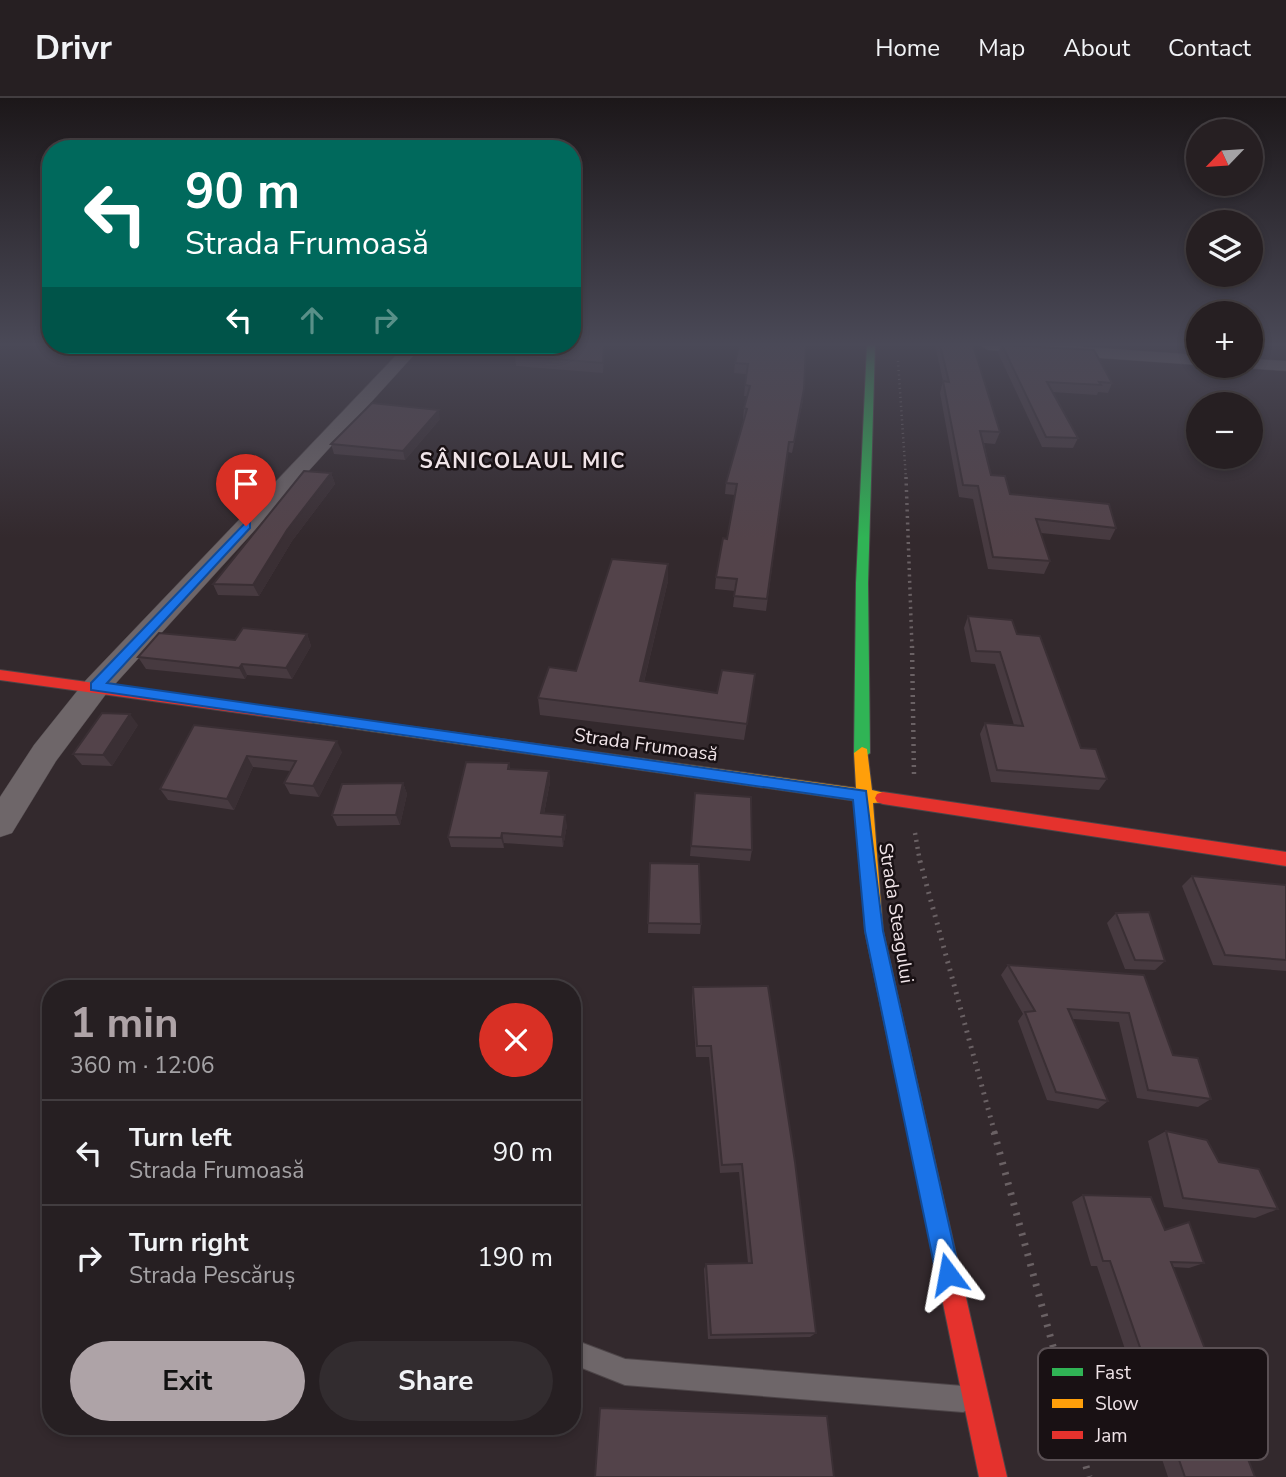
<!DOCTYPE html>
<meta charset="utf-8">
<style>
body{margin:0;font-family:"Nunito Sans",sans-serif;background:#322c2f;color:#f1f3f6;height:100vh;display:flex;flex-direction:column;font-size:26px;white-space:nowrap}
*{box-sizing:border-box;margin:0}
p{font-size:23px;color:#a4a2a5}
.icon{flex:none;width:38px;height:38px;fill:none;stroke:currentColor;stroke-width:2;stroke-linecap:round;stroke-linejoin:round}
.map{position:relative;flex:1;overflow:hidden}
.side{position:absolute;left:42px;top:882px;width:539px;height:455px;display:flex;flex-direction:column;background:#261f22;border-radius:28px;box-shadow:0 4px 10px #0003,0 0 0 2px #423d40}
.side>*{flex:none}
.hud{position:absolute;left:42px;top:42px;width:539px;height:214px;border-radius:28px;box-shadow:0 4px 10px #0003,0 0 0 2px #423d40;background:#00695c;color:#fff;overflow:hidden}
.needle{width:46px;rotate:245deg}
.buttons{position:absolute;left:1186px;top:21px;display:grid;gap:14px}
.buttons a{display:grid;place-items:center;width:77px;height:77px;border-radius:50%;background:#261f22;box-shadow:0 4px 10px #0003,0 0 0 2px #423d40;font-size:35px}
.pin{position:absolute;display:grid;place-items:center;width:60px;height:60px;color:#fff;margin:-72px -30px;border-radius:50% 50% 50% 0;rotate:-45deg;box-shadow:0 0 7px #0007}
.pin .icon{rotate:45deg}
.me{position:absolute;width:77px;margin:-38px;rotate:347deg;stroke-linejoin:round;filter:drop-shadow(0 0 5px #0008)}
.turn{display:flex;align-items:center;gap:24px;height:147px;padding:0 28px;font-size:32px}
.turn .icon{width:91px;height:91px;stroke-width:2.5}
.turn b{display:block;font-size:49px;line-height:60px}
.lanes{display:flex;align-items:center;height:66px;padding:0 28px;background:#0003;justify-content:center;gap:35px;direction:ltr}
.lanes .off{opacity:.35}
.round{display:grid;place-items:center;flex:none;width:74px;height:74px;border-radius:37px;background:#322c2f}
.summary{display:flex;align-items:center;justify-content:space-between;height:119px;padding:0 28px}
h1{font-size:42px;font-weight:700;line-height:52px;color:#aea3a7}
.cta{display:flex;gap:14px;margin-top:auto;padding:14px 28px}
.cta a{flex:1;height:80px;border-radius:42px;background:#aea3a7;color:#111;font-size:28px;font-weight:700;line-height:80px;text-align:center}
.cta a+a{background:#322c2f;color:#f1f3f6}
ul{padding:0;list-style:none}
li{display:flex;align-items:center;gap:21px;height:105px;padding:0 28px;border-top:2px solid #423d40}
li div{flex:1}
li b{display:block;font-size:26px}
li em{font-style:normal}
header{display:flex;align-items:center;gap:42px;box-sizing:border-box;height:98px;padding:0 35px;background:#261f22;border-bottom:2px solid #423d40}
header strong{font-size:33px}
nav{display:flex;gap:38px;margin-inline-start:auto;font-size:24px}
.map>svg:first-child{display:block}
</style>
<header>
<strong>Drivr</strong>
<nav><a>Home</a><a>Map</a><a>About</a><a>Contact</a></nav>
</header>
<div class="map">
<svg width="1286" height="1379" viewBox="0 0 1286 1379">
<rect width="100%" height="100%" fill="#33292d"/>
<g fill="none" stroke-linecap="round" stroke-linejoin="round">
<defs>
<polygon id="lane" points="572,1241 625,1261 963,1288 972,1292 976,1301 972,1310 963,1314 625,1287 572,1266"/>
<g id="street">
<polygon points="406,247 423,247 106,596 56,663 12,735 0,739 0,699 34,647 86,582"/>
<polygon points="980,247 1057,247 1199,257 1199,267 988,252"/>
<polygon points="1251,261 1286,263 1286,273 1245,270 1251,268"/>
</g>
<polygon id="fast" points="867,247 875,247 868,485 870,655 862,661 854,655 856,485"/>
<polygon id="slow" points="312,615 856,690 854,655 862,649 867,651 872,692 889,696 891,700 889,704 873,705 883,833 943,1099 940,1107 932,1110 924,1107 921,1099 865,833 857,703 307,624 305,620"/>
<g id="jam">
<polygon points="0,572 312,615 319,620 312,625 0,582"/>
<polygon points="883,694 1286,754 1286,768 883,706 877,704 875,700 877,696"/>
<polygon points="932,1088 940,1091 943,1099 1007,1379 979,1379 921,1099 924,1091"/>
</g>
</defs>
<use href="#lane" stroke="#4d4548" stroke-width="2"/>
<use href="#street" stroke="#4d4548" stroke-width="1"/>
<use href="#fast" stroke="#4d4548" stroke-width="2"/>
<use href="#slow" stroke="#4d4548" stroke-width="2"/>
<use href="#jam" stroke="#4d4548" stroke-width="2"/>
<polyline stroke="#6a6164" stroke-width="2.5" stroke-dasharray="1 3.5" stroke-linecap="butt" points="898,263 906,381"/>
<polyline stroke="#6a6164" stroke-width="3.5" stroke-dasharray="2 4.5" stroke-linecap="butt" points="906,379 912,550"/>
<g stroke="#6a6164" stroke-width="4.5" stroke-dasharray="2 5" stroke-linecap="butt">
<polyline points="912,548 914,677"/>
<polyline points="915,735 920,764"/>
</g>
<polyline stroke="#6a6164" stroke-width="5" stroke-dasharray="2 6" stroke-linecap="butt" points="920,763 995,1036"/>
<polyline stroke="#6a6164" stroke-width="7" stroke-dasharray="2.5 8" stroke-linecap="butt" points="994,1034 1089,1379"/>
<use href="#lane" fill="#6e6669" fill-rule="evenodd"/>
<use href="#street" fill="#6e6669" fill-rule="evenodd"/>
<use href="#fast" fill="#30b455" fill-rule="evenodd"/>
<use href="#slow" fill="#ff9f0a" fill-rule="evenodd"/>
<use href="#jam" fill="#e5322d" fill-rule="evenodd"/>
</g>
<g fill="#473a40">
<polygon points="604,247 603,275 516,268 515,258"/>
<polygon points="739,247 803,302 792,355 788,354 766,513 733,509 735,493 715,491 716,479 727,441 735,397 725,396 726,385 744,321 743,321 744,310 747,298 744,298 746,276 734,275 735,265"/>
<polygon points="935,247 973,247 1000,334 995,346 984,345 991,377 1010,396 1116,430 1110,442 1041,435 1050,463 1044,476 988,471 973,401 959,399 940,295 943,283"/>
<polygon points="1001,247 1013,247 1112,285 1108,295 1098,294 1097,297 1052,294 1078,340 1073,350 1042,349 998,255"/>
<polygon points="440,321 405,362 334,356 331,346"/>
<polygon points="331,375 335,386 292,443 259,498 218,497 213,486"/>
<polygon points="668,483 644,584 717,595 755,576 744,642 540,617 538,600 576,573"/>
<polygon points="968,518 1017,536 1081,650 1107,681 1099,692 991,684 980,636 985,625 1014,627 995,566 971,564 964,530"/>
<polygon points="307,536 311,548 292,581 247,577 245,581 146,571 138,559 235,542"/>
<polygon points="138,627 112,668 82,667 73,656"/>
<polygon points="194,627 342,654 319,699 290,696 284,685 290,673 253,669 234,712 168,702 160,691"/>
<polygon points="509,665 510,671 549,673 550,684 544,716 567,727 563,749 504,745 504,750 451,749 448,739"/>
<polygon points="403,685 407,696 400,727 337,728 332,717"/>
<polygon points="695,695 752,752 750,763 690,758"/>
<polygon points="650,765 701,826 700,836 648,835"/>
<polygon points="1192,778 1286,787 1286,873 1213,867 1182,788"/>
<polygon points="1116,815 1165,863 1155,872 1125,871 1107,825"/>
<polygon points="1008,867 1144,877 1173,957 1211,1001 1198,1009 1137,1000 1119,924 1073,921 1108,1003 1098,1011 1047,1002 1018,923 1023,916 1001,877"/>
<polygon points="693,889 816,1235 810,1239 708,1241 704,1171 706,1166 748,1165 739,1074 720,1075 709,959 696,959 692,901"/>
<polygon points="1166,1033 1219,1064 1278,1111 1255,1120 1164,1109 1148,1043"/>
<polygon points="1083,1097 1165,1132 1204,1165 1189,1170 1173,1169 1255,1379 1168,1379 1097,1168 1091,1168 1072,1104"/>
</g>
<g fill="#3a2f34">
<polygon points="604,247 605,256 603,275 603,265"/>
<polygon points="439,312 440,321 405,362 403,353"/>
<polygon points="331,375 335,386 292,443 259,498 253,487 287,432"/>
<polygon points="668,466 668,483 640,600 640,583"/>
<polygon points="307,536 311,548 292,581 286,570"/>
<polygon points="242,566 247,577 245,581 239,570"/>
<polygon points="130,616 138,627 112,668 103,657"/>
<polygon points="337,643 342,654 319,699 313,688"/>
<polygon points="247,658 253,669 234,712 227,701"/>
<polygon points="549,673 550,684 542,726 541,715"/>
<polygon points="403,685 407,696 400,727 396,717"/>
<polygon points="565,717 567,727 563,749 562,739"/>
<polygon points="502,735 504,745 504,750 501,740"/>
</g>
<g fill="#53434a" stroke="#3a2f34" stroke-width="2">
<polygon points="522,247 604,247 603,265 515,258"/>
<polygon points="739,247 806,247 804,291 794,344 789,344 767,501 734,498 737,481 716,479 723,440 727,441 737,386 726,385 747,311 744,310 750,288 745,287 748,266 735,265"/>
<polygon points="940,247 973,247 1000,334 980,333 991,377 1005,378 1010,396 1109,406 1116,430 1036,421 1050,463 993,459 978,388 963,387 943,283 949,284"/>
<polygon points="1002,247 1094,252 1112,285 1099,284 1101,287 1047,284 1078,340 1046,339"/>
<polygon points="372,305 439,312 403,353 331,346"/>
<polygon points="304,373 331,375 287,432 253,487 213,486"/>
<polygon points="612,461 668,466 640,583 717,595 722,572 755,576 747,626 538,600 549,569 576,573"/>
<polygon points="968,518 1012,522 1017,536 1040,538 1081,650 1096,651 1107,681 997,672 985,625 1023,628 1000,554 976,553"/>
<polygon points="243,530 307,536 286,570 242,566 239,570 138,559 159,535 235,542"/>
<polygon points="102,615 130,616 103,657 73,656"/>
<polygon points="194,627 337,643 313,688 284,685 296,663 247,658 227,701 160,691"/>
<polygon points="466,664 509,665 508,671 549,673 541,715 565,717 562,739 502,735 501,740 448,739"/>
<polygon points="403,685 396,717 332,717 342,686"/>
<polygon points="695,695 751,699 752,752 691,748"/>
<polygon points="650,765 699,766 701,826 648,825"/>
<polygon points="1192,778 1286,787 1286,862 1225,857"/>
<polygon points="1149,814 1165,863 1135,862 1116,815"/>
<polygon points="1008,867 1144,877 1173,957 1198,960 1211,1001 1148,992 1129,915 1068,911 1108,1003 1056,994 1025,914 1035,913"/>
<polygon points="768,888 795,1064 816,1235 711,1237 706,1166 752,1165 742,1066 722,1067 711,948 697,948 693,889"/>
<polygon points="1166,1033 1207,1042 1219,1064 1259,1071 1278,1111 1183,1100"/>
<polygon points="1083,1097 1151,1099 1165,1132 1189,1124 1204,1165 1171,1164 1255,1379 1185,1379 1110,1163 1103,1163"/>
<polygon points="600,1310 827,1318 834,1379 595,1379"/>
</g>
<linearGradient id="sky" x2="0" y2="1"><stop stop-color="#1c1719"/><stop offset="0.56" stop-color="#4a4957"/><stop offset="1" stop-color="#4a4957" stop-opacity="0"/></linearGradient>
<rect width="1286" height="440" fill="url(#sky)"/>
<polygon fill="#1a73e8" stroke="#114b97" stroke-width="2" points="246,424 250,425 250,430 107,585 866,693 883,833 960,1176 957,1185 948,1188 939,1185 936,1176 865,833 853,702 91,592 91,585"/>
<g text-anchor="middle" stroke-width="5" stroke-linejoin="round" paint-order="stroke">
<g font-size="19" fill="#f0e4e8" stroke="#191114">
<text transform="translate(646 646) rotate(8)" y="7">Strada Frumoasă</text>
<text transform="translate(897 815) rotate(81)" y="7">Strada Steagului</text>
</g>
<g font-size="21" font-weight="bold" letter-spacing="2" fill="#f0e4e8" stroke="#191114">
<text x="523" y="370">SÂNICOLAUL MIC</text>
</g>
</g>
<rect x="1038" y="1250" width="230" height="112" rx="10" fill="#191114" stroke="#5a5054" stroke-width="2"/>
<rect x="1052" y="1270" width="31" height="8" fill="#30b455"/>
<rect x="1052" y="1301" width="31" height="9" fill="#ff9f0a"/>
<rect x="1052" y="1333" width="31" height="8" fill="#e5322d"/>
<g font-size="19" fill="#f0e4e8">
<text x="1095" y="1281">Fast</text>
<text x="1095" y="1312">Slow</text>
<text x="1095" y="1344">Jam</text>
</g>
</svg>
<div class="buttons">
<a><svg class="needle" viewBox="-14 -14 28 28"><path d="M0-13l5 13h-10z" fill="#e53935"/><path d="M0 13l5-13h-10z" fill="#a4a2a5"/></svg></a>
<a><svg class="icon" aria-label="layers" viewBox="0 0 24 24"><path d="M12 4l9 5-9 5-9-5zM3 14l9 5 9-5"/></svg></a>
<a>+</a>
<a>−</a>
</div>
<div class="pin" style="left:246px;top:428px;background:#d93025"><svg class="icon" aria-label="arrive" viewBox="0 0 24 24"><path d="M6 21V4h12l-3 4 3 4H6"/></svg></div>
<svg class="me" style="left:948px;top:1176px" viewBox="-20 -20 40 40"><path d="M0-17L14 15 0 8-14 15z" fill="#1a73e8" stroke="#fff" stroke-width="4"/></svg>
<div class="hud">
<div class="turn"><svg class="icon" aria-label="left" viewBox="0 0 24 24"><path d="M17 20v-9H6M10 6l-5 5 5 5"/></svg><div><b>90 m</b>Strada Frumoasă</div></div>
<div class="lanes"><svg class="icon" aria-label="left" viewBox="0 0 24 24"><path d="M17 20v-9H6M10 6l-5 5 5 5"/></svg><svg class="icon off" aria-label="ahead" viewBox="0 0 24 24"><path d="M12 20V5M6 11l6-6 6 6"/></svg><svg class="icon off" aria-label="right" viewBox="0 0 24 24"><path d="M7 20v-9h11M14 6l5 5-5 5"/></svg></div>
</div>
<section class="side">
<div class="summary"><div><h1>1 min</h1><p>360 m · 12:06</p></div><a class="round" style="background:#d93025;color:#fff"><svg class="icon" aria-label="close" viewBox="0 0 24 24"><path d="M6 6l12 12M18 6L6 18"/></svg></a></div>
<ul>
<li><svg class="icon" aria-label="left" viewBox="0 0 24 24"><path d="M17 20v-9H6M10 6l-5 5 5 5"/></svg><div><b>Turn left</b><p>Strada Frumoasă</p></div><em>90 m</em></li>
<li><svg class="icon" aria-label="right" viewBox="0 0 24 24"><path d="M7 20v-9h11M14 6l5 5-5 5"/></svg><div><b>Turn right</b><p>Strada Pescăruș</p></div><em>190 m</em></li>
</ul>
<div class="cta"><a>Exit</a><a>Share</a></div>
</section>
</div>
